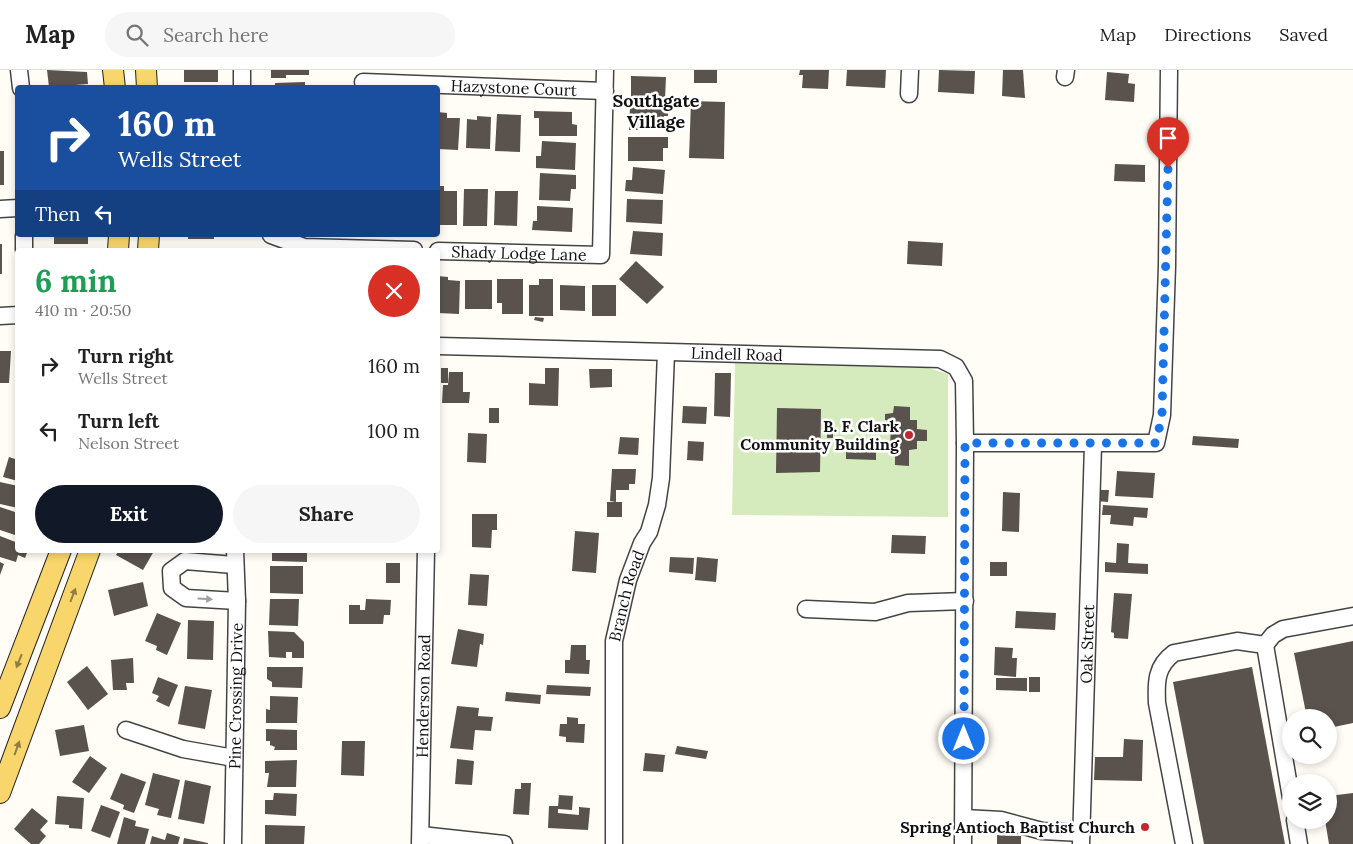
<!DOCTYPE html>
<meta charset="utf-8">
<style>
body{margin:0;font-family:Lora,serif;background:#f6f6f6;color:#222;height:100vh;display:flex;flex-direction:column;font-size:19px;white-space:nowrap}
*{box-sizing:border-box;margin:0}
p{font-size:16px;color:#767676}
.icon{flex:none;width:28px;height:28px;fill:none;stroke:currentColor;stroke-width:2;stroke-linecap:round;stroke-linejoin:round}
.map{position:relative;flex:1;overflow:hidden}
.panel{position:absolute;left:15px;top:178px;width:425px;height:305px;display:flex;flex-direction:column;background:#fff;border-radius:5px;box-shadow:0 2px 8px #0003}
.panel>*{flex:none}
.hud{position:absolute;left:15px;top:15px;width:425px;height:152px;border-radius:5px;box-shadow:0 2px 8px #0003;background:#1a4fa0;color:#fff;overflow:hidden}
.buttons{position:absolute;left:1282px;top:639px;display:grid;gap:10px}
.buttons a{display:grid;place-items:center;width:55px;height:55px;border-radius:50%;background:#fff;box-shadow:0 2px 8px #0003;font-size:25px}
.pin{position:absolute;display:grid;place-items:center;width:42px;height:42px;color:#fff;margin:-51px -21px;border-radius:50% 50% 50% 0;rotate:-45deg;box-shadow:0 0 5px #0007}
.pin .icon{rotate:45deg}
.me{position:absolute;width:55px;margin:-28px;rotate:0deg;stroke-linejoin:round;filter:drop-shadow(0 0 4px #0008)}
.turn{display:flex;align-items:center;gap:18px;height:105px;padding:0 20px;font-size:22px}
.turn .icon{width:65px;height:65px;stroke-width:2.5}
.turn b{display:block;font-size:35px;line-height:42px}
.then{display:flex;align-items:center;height:48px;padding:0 20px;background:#0003;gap:10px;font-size:19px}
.round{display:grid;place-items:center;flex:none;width:52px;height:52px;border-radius:26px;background:#f6f6f6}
.head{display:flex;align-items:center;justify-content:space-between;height:85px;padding:0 20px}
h1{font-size:30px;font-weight:700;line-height:38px;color:#1e9e55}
.action{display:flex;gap:10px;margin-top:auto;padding:10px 20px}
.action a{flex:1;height:58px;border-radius:30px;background:#111827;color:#fff;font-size:20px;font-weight:700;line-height:58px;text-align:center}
.action a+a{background:#f6f6f6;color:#222}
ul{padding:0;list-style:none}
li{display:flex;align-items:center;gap:15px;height:65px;padding:0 20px}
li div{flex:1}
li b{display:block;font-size:19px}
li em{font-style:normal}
header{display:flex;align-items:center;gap:30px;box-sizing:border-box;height:70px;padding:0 25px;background:#fff;border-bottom:1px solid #e0e0e0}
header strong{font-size:24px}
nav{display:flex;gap:28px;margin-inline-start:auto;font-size:18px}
.search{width:350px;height:45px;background:#f6f6f6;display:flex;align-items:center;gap:12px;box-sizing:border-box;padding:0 18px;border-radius:28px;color:#767676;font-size:19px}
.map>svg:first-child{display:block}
</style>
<header>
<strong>Map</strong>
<div class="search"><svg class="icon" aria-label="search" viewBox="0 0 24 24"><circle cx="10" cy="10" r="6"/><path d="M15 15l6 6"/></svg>Search here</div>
<nav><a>Map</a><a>Directions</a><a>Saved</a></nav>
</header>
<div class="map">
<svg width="1353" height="774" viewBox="0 0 1353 774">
<rect width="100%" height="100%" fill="#fffdf5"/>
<polygon fill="#d5ebbd" points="735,293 928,298 948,304 948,447 732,445"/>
<g fill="#5a524d">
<polygon points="47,0 87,2 88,14 49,17"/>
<rect x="184" y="0" width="34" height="12"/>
<polygon points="271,0 309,0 309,5 286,5 286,8 271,8"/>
<rect x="694" y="0" width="23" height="13"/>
<polygon points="800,0 829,0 828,19 802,18 803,5 799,5"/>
<polygon points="847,0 886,0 885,18 846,16"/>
<polygon points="939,0 975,1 974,24 938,22"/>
<polygon points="1003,0 1023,0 1025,28 1002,26"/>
<polygon points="1107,2 1129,4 1128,13 1135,14 1134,32 1105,30"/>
<polygon points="631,6 666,7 665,29 631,28"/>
<polygon points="305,12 305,18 275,18 275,13"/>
<polygon points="691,31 725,32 724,89 689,88"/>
<polygon points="630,36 668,36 668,46 664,46 664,60 629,60"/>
<polygon points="534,41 572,42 572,54 577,55 577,66 539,66 539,48 534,48"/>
<polygon points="438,42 447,43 447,48 460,48 458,80 438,79"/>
<polygon points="497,44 521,45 520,82 495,81"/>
<polygon points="477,46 491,47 490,79 466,78 467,49 477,50"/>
<polygon points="628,67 668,67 668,78 663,78 663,91 628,91"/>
<polygon points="542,71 576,73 575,100 536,98 536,86 541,86"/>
<rect x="0" y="81" width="4" height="34"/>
<polygon points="1115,94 1145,95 1145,112 1114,111"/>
<polygon points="633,97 665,100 663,124 625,121 626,110 632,110"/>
<polygon points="540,103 576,105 576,119 571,119 570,131 539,130"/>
<polygon points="438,116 444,116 444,121 457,121 457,155 438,155"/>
<polygon points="464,119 488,119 487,156 463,156"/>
<polygon points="495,121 518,121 517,156 494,155"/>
<polygon points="627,129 663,130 662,154 626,152"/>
<polygon points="537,136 573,138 572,162 532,160 533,151 537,151"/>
<polygon points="633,161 663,163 662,186 630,184"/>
<rect x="54" y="165" width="34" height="9"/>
<rect x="188" y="165" width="26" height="4"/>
<polygon points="908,171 943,173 942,196 907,194"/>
<rect x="0" y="174" width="2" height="30"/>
<polygon points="636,191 664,217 647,234 619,209"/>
<polygon points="438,206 448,207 448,210 460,211 459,244 438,243"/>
<polygon points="497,209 523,209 523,244 502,244 502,233 497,233"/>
<polygon points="539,209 553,209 553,246 529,246 529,215 539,215"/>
<rect x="465" y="210" width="27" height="29"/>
<polygon points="560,215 585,216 585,241 560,240"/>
<rect x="592" y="215" width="24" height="31"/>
<polygon points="535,247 544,248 543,252 534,250"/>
<polygon points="0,281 11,281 9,313 0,313"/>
<rect x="441" y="298" width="7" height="15"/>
<polygon points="545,298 559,298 558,336 529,335 529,313 545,314"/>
<polygon points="589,299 612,299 612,317 590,318"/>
<polygon points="449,302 463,302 463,322 470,322 469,333 442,333 443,315 448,315"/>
<polygon points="715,303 731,303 730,347 714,346"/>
<polygon points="683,336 707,337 706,354 682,353"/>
<polygon points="894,336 910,337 910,350 917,350 917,359 927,360 927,371 917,371 917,379 909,380 909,396 895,395 895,381 890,380 891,351 885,350 885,344 893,343"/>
<rect x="489" y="338" width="10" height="15"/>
<polygon points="777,338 821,339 820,402 776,403"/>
<rect x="827" y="354" width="6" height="14"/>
<polygon points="468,363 487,364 486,393 467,392"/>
<polygon points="1193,366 1239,369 1238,378 1192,375"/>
<polygon points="620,367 639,368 638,385 618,384"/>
<polygon points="688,371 704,372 703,391 687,390"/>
<polygon points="846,371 876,372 876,390 846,389"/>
<polygon points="9,387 18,390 18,411 3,407"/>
<polygon points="612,399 636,399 635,414 629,414 629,420 616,420 616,432 610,431"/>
<polygon points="1117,401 1155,403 1153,428 1115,426"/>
<polygon points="0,412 18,416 18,438 0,434"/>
<polygon points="1097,420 1109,420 1108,432 1096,431"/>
<polygon points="1003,422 1020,423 1019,462 1002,461"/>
<rect x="607" y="432" width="15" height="15"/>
<polygon points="1103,435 1148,438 1147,448 1134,447 1133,456 1110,454 1111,445 1102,445"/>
<polygon points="0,437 18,443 15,465 0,460"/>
<polygon points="472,444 497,444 497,460 492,460 491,478 472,477"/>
<polygon points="575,461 599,463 596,503 572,501"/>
<polygon points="892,465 926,466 925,484 891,483"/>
<polygon points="0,466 18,473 18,480 28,480 25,488 18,485 16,492 0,487"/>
<polygon points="1117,473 1129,474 1128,493 1148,494 1148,504 1105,502 1105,492 1116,493"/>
<polygon points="119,480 151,480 154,481 143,500 116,485"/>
<polygon points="269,480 307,480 307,492 272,491 272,482 269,482"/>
<polygon points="670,487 694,488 693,504 669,502"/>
<polygon points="697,487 718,489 716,512 695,510"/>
<polygon points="0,492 4,494 0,505"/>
<rect x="990" y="492" width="17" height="14"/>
<rect x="386" y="493" width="14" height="20"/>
<polygon points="270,496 303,496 303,524 270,523"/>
<polygon points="470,504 489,505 487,536 468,535"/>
<polygon points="143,512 148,536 114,546 108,520"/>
<polygon points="1114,523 1132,524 1128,569 1114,568 1114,563 1111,562"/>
<polygon points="270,529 299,529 298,556 269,555"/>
<polygon points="366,529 391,530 390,545 384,545 383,554 349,554 349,535 360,535 360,540 365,540"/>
<polygon points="1016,541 1056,543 1055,560 1015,558"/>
<polygon points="157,543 181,553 167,585 156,580 157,576 145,571"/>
<polygon points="188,550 214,551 213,590 187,589"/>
<polygon points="458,559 484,564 483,575 480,574 477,597 451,594"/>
<polygon points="268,561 294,562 304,572 304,588 292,588 292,582 286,582 286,588 269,587"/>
<polygon points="1353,571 1353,653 1329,658 1329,648 1307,648 1294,583"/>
<polygon points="571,575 586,575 586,590 590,590 589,604 565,603 565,590 570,590"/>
<polygon points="995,577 1013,578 1012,588 1017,588 1016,607 994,605"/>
<polygon points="133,588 134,613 126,613 127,620 113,620 111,590"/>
<polygon points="87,596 108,624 88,640 67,612"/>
<polygon points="267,597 303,597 302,618 272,617 272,612 267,609"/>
<polygon points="1252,597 1285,774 1204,774 1173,612"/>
<polygon points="158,607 178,615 169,637 156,631 159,626 152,623"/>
<rect x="1029" y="607" width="11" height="15"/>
<polygon points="996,608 1027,608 1027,621 996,620"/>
<polygon points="547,615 591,617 590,626 546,624"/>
<polygon points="185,616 212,620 205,659 178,654"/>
<polygon points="506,622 541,625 540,634 505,631"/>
<polygon points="270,626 298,627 297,653 266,653 266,639 270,640"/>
<polygon points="457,636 479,638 478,646 493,647 491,661 475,660 473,680 450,678"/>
<polygon points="567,647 578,648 578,654 585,654 584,673 566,672 566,667 559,666 560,654 567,654"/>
<polygon points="84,655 89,681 60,686 55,660"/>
<polygon points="266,659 297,660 297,680 274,680 275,677 270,675 270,671 266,671"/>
<polygon points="1124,669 1143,670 1142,711 1094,710 1095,687 1123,687"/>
<polygon points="342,671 365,671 364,706 341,705"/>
<polygon points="677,676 708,681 706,689 675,684"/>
<polygon points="645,683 665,685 663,702 643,701"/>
<polygon points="90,686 107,698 89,723 72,712"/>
<polygon points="457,689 474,691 472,715 455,714"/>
<polygon points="297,690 296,717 267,717 269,703 265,703 265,691"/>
<polygon points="121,703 146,712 134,743 123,739 124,735 110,729"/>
<polygon points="153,703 180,710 171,748 157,745 159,739 145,735"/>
<polygon points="185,710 211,716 204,754 178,749"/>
<polygon points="521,713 531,713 529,745 513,744 515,719 521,719"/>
<polygon points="274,723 297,724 296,746 265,744 265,730 273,730"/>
<polygon points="1353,723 1353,774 1329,774 1325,750 1329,750 1329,726"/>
<polygon points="559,725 573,726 572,740 558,739 558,743 579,745 579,737 590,738 588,760 548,758 549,736 558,736"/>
<polygon points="57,726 84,728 82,759 69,758 69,755 55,754"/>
<polygon points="101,735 120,742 110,768 91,761"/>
<polygon points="32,738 48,751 40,760 46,766 39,774 31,774 14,759"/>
<polygon points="124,747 136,751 135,756 149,759 145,774 117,774"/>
<polygon points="265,755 305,756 304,774 265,774"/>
<polygon points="167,763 180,767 178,774 150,774 152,766 165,770"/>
<polygon points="997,765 1021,766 1021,774 997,774"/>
<polygon points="184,768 208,773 208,774 183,774"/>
</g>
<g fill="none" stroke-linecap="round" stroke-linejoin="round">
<defs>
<g id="minor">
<polyline points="19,0 21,18"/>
<polyline points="1065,7 1066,0"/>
<path id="s1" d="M 363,12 L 605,21"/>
<polyline points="242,18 242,0"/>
<polyline points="909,24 910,0"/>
<polyline points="0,139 18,138"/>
<polyline points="24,165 24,180"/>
<polyline points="271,165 304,177 414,180"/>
<path id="s2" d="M 438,181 L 601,185 L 605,0"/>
<polyline points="0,246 18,245"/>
<path id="s3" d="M 438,276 L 940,289 L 956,297 L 964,311 L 965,373 L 963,774"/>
<polyline points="965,373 1156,373 1162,345 1167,196 1169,0"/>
<polyline points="234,495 185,491 171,501 172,518 186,528 237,531"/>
<polyline points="806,539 875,542 908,533 965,531"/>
<polyline points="126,660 183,679 234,688"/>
<polyline points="1291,728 1265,575 1273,565 1283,559 1353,546"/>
<polyline points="964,748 1001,750 1042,761 1082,763"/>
<polyline points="1295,750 1299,774"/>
<polyline points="421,765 504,774"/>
<path id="s4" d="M 233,774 L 237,531 L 235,480"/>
<path id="s5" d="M 420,774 L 426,480"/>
<path id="s6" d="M 614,774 L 614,571 L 628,510 L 642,473 L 649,462 L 657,435 L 661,408 L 666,283"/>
<path id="s7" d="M 1081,774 L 1093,375"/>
<path d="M 1184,774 L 1157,633 C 1156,612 1156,596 1174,583 L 1237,571 L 1265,575"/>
</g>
<g id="major">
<polyline points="113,0 115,18"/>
<polyline points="146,0 147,18"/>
<polyline points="118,180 119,165"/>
<polyline points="148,180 149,165"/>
<polyline points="0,638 61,480"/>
<polyline points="0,723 90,480"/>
</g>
</defs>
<use href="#minor" stroke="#444" stroke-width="19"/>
<use href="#major" stroke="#222" stroke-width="22"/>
<use href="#minor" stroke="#fff" stroke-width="16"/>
<use href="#major" stroke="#f9d66b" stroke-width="20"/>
</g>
<defs><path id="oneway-solid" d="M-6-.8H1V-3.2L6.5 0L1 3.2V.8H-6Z" transform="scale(1.25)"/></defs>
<g fill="#917d42">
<use href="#oneway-solid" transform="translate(73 525) rotate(-69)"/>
<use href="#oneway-solid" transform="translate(19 591) rotate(112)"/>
<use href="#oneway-solid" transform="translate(17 678) rotate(-70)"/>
</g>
<use fill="#a0a0a0" href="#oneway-solid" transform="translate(205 529) rotate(4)"/>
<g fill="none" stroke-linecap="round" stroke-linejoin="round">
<polyline stroke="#1a73e8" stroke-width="9" stroke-dasharray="0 16.2" points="964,669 965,373 1156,373 1162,345 1168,98"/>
</g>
<g fill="#c4262e" stroke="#fff" stroke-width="2">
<circle cx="909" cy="365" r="5"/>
<circle cx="1145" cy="757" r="5"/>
</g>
<g text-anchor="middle" stroke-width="5" stroke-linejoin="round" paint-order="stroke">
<g font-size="16" fill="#111" stroke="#fff">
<text dy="6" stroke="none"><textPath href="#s1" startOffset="151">Hazystone Court</textPath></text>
<text dy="6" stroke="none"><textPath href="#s2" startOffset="81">Shady Lodge Lane</textPath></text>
<text dy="6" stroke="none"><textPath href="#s3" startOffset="299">Lindell Road</textPath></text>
<text dy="6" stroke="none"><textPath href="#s6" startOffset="250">Branch Road</textPath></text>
<text dy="6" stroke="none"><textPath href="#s7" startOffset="200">Oak Street</textPath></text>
<text dy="6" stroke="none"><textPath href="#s4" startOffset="148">Pine Crossing Drive</textPath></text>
<text dy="6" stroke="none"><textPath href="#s5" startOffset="148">Henderson Road</textPath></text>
</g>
<g font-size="16" font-weight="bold" fill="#111" stroke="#fff" text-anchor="end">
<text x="899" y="362">B. F. Clark<tspan x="899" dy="18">Community Building</tspan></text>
<text x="1135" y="763">Spring Antioch Baptist Church</text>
</g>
<g font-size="18" font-weight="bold" fill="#111" stroke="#fff">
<text x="656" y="37">Southgate<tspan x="656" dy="21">Village</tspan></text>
</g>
</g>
</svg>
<div class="buttons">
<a><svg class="icon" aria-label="search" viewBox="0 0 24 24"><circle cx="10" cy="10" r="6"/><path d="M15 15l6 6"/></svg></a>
<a><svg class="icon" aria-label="layers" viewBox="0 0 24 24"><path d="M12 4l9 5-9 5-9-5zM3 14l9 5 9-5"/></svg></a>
</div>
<div class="pin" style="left:1168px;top:98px;background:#d93025"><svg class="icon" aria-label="arrive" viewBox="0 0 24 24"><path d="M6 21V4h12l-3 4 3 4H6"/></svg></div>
<svg class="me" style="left:964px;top:669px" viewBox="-20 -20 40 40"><circle r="17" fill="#1a73e8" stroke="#fff" stroke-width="3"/><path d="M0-11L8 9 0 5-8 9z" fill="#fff"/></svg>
<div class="hud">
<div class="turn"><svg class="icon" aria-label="right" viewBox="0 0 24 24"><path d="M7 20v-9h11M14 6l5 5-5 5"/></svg><div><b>160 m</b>Wells Street</div></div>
<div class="then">Then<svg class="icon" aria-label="left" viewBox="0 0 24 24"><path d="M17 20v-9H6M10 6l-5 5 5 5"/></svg></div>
</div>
<section class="panel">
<div class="head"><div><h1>6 min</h1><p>410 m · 20:50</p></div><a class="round" style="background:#d93025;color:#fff"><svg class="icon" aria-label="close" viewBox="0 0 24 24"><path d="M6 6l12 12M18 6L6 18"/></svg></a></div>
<ul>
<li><svg class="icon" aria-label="right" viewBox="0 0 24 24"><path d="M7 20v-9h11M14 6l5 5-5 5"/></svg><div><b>Turn right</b><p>Wells Street</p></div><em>160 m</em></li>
<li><svg class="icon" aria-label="left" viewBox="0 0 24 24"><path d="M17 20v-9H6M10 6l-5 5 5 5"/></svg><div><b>Turn left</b><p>Nelson Street</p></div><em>100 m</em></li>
</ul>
<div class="action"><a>Exit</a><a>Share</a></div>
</section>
</div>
